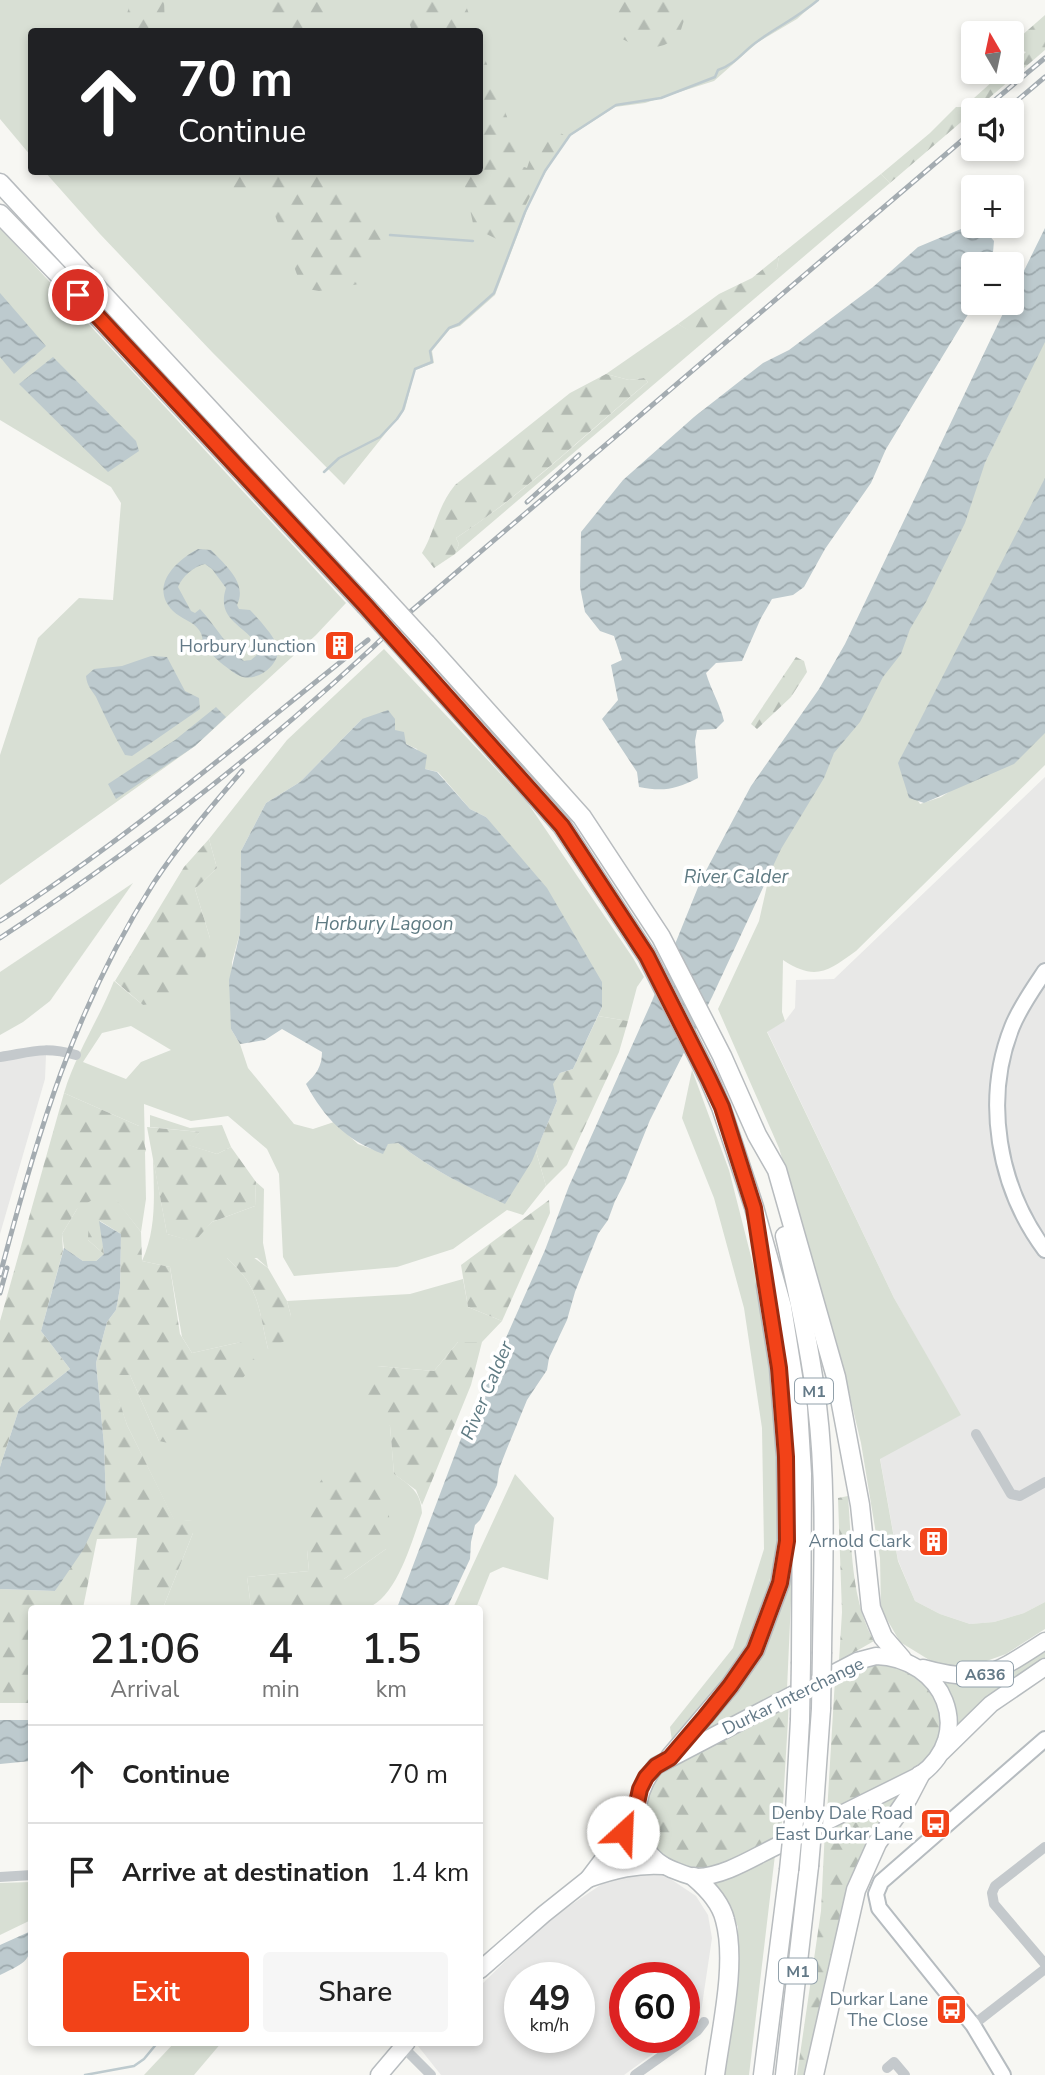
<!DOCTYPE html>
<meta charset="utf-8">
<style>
body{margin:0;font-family:"Nunito Sans",sans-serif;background:#f6f6f6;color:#222;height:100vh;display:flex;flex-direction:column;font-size:26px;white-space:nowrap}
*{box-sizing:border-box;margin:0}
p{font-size:23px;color:#767676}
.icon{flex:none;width:38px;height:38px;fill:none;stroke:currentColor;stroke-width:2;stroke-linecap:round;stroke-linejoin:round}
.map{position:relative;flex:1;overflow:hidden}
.side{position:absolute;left:28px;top:1605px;width:455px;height:441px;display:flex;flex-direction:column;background:#fff;border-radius:7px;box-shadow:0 4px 10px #0003}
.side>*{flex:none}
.hud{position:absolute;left:28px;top:28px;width:455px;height:147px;border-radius:7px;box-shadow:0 4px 10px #0003;background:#202124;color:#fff;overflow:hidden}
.needle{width:46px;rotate:351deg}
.tools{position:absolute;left:961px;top:21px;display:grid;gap:14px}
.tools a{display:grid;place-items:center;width:63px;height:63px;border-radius:7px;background:#fff;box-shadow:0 4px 10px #0003;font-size:35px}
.speed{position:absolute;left:504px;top:1962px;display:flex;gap:14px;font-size:35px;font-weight:700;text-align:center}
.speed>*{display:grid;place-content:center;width:91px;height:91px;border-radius:50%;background:#fff;box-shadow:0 4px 10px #0003;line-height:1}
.speed small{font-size:18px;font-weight:400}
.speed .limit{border:10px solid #d22;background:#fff;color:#111}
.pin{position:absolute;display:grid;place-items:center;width:60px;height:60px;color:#fff;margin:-30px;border:4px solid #fff;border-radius:50%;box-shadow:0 2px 7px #0007}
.me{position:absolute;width:77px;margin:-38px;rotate:25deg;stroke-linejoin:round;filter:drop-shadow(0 0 5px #0008)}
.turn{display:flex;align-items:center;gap:24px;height:147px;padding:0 35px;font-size:32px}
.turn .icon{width:91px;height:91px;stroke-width:2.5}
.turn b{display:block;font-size:49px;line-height:60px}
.eta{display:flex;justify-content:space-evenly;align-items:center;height:119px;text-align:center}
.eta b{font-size:42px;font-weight:600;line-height:49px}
.primary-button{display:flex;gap:14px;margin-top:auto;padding:14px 35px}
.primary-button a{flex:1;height:80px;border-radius:7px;background:#f24218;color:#fff;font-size:28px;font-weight:600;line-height:80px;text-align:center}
.primary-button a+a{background:#f6f6f6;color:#222}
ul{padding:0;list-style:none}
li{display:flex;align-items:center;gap:21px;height:98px;padding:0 35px;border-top:2px solid #e0e0e0}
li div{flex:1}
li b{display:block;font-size:26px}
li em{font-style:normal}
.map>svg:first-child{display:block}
</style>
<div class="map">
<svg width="1045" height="2075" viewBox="0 0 1045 2075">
<defs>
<pattern id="forest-firs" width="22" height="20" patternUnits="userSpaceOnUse" patternTransform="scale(1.75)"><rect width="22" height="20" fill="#d8dfd4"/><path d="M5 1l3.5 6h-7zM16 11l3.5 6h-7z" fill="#b3bab2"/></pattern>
<pattern id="water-waves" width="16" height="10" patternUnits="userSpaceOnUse" patternTransform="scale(1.75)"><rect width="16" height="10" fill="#bdcace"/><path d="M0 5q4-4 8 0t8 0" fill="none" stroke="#9da9ad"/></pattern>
</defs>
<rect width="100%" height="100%" fill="#f7f7f3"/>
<g fill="#e8e8e7" fill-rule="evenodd">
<polygon points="1045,777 1045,1602 1024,1613 994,1622 970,1624 940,1614 915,1601 898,1560 880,1458 960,1415 894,1298 767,1031 785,1021 795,1008 796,980 834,979"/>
<polygon points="52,1049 46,1055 45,1079 0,1234 0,1060"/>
<path d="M 633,1872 L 663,1874 L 696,1896 L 708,1915 L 712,1938 L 701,2012 L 697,2022 L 684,2031 L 684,1978 L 625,1978 L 625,2037 L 676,2037 L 624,2075 L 441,2075 L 418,2046 L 422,2042 L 480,2042 L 480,1986 L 544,1923 L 614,1876 ZM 520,1978 L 579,1978 L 579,2037 L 520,2037 Z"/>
</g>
<g fill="#d8dfd4" fill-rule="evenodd">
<polygon points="0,0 818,0 797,19 758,42 714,81 645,103 615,107 570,136 557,152 532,197 495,295 460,326 450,329 432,351 434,363 415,370 405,409 344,485 212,352 100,234 45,172 480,172 480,32 32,32 31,156 0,119"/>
<path d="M 881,174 L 890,183 L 455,554 L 459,544 L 456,538 C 525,493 585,435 648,382 L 644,378 L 629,380 L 606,374 L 678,324 L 694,333 L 777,268 L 779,256 Z"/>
<polygon points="0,228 346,603 316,635 195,746 0,885 0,755 38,638 79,598 113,600 121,503 111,487 0,420"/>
<path d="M 1045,340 L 1045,484 L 915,796 L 920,804 L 941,797 L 1045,731 L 1045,765 L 856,951 C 827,972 815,981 783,960 L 782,1012 L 785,1021 L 767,1032 L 894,1298 L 961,1415 L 880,1459 L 898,1561 L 915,1601 L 940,1614 L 970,1624 L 994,1622 L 1024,1613 L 1045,1602 L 1045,1629 L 1006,1654 L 964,1669 L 931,1661 L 900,1642 L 881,1609 L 880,1558 L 861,1443 L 838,1347 L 779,1148 L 718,1009 L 759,921 L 773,859 L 833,754 L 870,699 L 909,627 L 984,465 Z"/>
<path d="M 384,649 L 527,802 L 633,958 L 644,977 L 637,987 L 628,1021 L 598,1016 L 602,1007 L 486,817 L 470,809 L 438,772 L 425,769 L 417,749 L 406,744 L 395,730 L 362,719 L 300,782 L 266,803 L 241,851 L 240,933 L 232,962 L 231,1029 L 240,1044 L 248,1068 L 294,1124 L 313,1129 L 334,1122 L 358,1144 L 383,1153 L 388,1143 L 398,1143 C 430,1169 467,1187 504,1203 L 536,1151 L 546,1186 L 523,1215 L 507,1210 L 453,1249 L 397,1267 L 294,1276 L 283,1257 L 279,1174 L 267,1149 L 228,1116 L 191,1121 L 144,1104 L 146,1199 L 141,1232 L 115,1199 L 88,1240 L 104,1254 L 96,1261 L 83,1261 L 64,1248 L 62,1234 L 77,1209 L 139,1126 L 64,1093 C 76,1053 99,1019 114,981 L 143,1005 L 210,938 L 195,889 L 217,868 L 209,839 L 287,740 ZM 131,1026 L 171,1050 L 141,1062 L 126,1079 L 83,1062 L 102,1033 Z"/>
<polygon points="133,883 50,1001 23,1022 0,1035 0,972"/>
<polygon points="692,1070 729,1170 758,1284 774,1410 779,1543 757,1629 743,1654 672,1741 670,1727 733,1648 764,1549 762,1428 744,1308 714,1198 682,1118"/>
<polygon points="150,1115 190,1128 222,1125 231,1147 217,1154 188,1145 200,1132 150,1127"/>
<path d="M 153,1158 L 167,1234 L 193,1241 L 212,1222 L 255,1206 L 256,1182 L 264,1189 L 263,1243 L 268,1268 L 257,1258 L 227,1258 C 260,1288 258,1307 268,1349 L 291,1316 L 287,1301 L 410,1294 L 463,1279 L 468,1307 L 502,1321 L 482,1342 L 458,1342 L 434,1371 L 377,1366 L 390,1426 L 394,1474 C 410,1485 421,1492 422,1513 C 412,1540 397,1598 367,1608 C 361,1610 350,1608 344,1608 L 344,1579 L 386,1549 L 307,1550 L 309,1571 L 247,1577 L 251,1607 L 255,1608 L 163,1608 L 193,1533 L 192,1521 L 174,1520 L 127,1425 L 110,1375 L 130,1375 L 159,1441 L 241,1342 L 192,1353 L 182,1337 L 170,1267 L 142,1261 C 157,1229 154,1193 153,1158 Z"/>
<polygon points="515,1474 554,1518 548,1580 503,1567 490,1573 476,1608 453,1608"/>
<polygon points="793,1556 787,1689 698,1735 769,1636 782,1603"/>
<polygon points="1045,1646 1045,1660 954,1732 935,1677 952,1682 971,1682"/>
<polygon points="775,1855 749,2075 724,2075 738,1927 726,1900 712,1881"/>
<polygon points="31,1882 31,1920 0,1935 0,1883"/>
<polygon points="175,2042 222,2042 194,2075 144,2075"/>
</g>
<g fill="url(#forest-firs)">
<polygon points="131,0 164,0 165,31 122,31"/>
<polygon points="268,0 299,0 305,5 323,0 327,7 321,17 304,19 303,31 267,31 266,2"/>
<polygon points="402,0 464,0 475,31 412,31"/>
<path d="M 614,0 L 678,0 L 685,17 L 679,36 C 674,39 669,43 664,45 C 648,51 614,43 611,23 C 610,16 612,6 614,0 Z"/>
<polygon points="1045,15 1045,50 890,183 881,174 930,133 956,107 964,107 1003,72 1012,72 1012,65 1026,52 1012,47 1012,44"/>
<polygon points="480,46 515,138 519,165 527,168 534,147 558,131 565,136 544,167 507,244 474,228 462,172 480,172"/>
<path d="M 216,172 L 352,172 L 353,176 L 343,187 L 349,205 C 370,218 385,227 382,254 L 366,259 L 359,284 L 319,291 L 302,288 L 267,194 L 245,191 L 226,197 L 213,185 Z"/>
<polygon points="779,256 777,268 764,281 705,332 694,334 678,324 719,294 752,278"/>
<path d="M 606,374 L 629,380 L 644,378 L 648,382 C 585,434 525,493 456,538 L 459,544 L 455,554 L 434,568 L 422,553 C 436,529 437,507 455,485 L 570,393 Z"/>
<polygon points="796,657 804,661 807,672 791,697 757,729 751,724"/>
<polygon points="209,839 217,868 195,889 210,938 199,983 163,1002 143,1005 115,981 184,867"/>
<polygon points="598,1016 628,1021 619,1052 567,1165 546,1186 536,1151 557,1101 552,1084 560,1073 573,1069"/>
<polygon points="64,1093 139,1126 146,1150 136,1174 77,1209 62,1234 63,1251 41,1331 70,1369 19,1409 0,1467 0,1321"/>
<polygon points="147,1127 200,1132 189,1145 217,1154 231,1147 256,1182 255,1206 212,1222 194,1242 167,1234"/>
<polygon points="115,1198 141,1232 142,1261 170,1267 180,1334 192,1353 241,1342 256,1362 186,1447 159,1441 130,1375 111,1375 127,1425 174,1519 193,1521 193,1533 163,1608 130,1608 137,1538 97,1539 83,1608 32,1608 32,1693 29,1703 0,1703 0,1589 55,1591 106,1502 104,1445 96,1363 107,1322 116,1310 120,1288 121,1234 100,1221 104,1254 88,1240 89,1213"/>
<polygon points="549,1200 550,1213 502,1321 468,1307 461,1265"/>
<path d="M 234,1243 L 268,1268 L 287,1301 L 291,1316 L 287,1340 L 268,1349 C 258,1307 260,1288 227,1258 Z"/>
<polygon points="458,1342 482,1342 471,1385 422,1505 416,1490 394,1474 390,1426 362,1388 377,1366 434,1371"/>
<polygon points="330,1466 361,1472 385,1483 390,1524 386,1549 344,1579 344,1608 251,1607 247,1577 309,1571 307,1550 312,1495"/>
<path d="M 848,1496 C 852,1544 850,1598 874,1641 L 839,1661 L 842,1612 L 838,1498 Z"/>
<path d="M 871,1663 C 914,1664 950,1690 938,1737 C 936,1746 932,1759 924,1766 C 918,1771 907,1774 900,1777 C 875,1789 851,1801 827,1813 L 835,1679 Z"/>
<path d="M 789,1703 L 781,1838 C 764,1845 722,1869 706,1870 C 670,1872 640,1842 644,1805 C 646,1790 656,1779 665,1768 Z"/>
<polygon points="905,1790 858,1867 807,2075 797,2075 821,1911 825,1829"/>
</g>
<g fill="url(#water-waves)" fill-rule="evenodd">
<path d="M 973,224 L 981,226 L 994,241 L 992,264 L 973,264 L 973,303 L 975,303 L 886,449 L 871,483 L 825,549 L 804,587 L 793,595 L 772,599 L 761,618 L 742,661 L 716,663 L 706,673 C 711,690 720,704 724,721 L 716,729 L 697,730 L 695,741 L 698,778 C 676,789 664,792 639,787 L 637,772 L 602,719 L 618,700 L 611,665 L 622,660 L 614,636 L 600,631 L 585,612 L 580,587 L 581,532 L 623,480 L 694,417 L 763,363 L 789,350 L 873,287 L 918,247 Z"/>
<polygon points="1045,228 1045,342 985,463 965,523 926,602 910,629 901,654 883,677 860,722 834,753 824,778 781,849 712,997 650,1120 625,1182 615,1201 608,1220 598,1234 575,1292 567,1320 549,1358 547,1370 527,1400 506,1451 499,1469 497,1485 480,1520 475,1525 471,1542 470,1559 447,1608 397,1608 460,1441 545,1250 569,1186 652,1001 701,880 751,786 819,689 845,644 1008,303 1012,303 1012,295"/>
<polygon points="0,293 46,346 14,374 0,357"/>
<polygon points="53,357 136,441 139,451 108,472 19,384"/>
<polygon points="1045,478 1045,733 1014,764 924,803 909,798 898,763"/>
<path d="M 198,549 L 211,550 C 225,565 248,583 237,605 L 239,609 L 250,610 C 257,617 278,640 278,649 C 279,666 256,683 240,676 C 231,672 209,654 204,645 C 202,640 203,635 199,630 C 193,621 181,619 173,611 C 149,587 175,561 198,549 ZM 205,564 L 212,569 L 226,588 C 214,625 255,626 259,653 L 251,660 L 244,661 C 226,646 216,626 200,609 L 195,613 L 191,611 L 178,587 C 182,577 194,566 205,564 Z"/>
<path d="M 151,656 L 167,657 L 185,691 L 199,698 L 200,709 L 132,756 L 125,755 C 114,736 105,716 96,697 C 91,689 87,686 86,676 L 94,669 L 122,666 Z"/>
<polygon points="216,707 226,717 195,746 116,799 108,784 175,740"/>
<path d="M 388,710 L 395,719 L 395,730 L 404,732 L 406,744 L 427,755 L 425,769 L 437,772 L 470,809 L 486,817 L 547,888 L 602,982 L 602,1007 L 573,1069 L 560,1073 L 553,1084 L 557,1101 L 532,1161 L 505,1204 C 467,1187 430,1169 398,1143 L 388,1144 L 383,1154 C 345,1139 325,1119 306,1084 C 316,1074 322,1067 322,1052 L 282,1029 L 265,1040 L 240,1044 L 231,1029 L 229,980 L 240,933 L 241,851 L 266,803 L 300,782 L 362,719 Z"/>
<polygon points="99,1221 121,1234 120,1288 116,1310 107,1322 96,1363 104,1445 106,1502 83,1550 55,1591 0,1589 0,1467 19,1409 70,1369 41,1331 64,1248 83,1261 96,1261 104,1254"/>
<polygon points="0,1720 31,1720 31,1761 0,1764"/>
<path d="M 31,1931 C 32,1961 27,1962 0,1975 L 0,1945 Z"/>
</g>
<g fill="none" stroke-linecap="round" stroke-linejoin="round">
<g stroke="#bdcace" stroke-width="2.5">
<polyline points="390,235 473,241"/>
<path d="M 324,472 L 339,458 L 380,437 L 397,419 L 403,410 L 415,369 L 432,362 L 430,351 L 449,328 L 459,324 L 494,293 L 525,212 L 545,171 L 570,135 L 616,105 L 661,98 L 715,77 L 718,70 C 735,65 743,51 758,41 C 778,26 797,18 818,0"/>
<polyline points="85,2075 134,2066 144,2059 158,2042"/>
</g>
<defs>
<g id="secondary">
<path d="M 1045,971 C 1033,989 1020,1007 1012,1027 C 983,1100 998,1187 1045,1250"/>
<polyline points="1003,2075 973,2025 879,1908 876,1894 881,1882 1045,1739"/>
</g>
<g id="primary">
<path d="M 876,1656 C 944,1658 976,1734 920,1775 C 874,1798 827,1821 781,1844 C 755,1856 726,1876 697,1877 C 689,1877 679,1872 671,1869 C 629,1851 629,1797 656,1766 L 857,1661 Z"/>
<path d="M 923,1668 C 983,1685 995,1673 1045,1641"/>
<polyline points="942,1752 991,1704 1045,1667"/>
<path d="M 588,1879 C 614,1870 637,1864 664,1866"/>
<polyline points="480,1970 544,1914 588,1879 622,1834 636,1805"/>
<polyline points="379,2075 407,2042"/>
</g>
<g id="highway">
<polyline points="0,183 380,593"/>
<polyline points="0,214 60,276 365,605"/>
<polyline points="426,643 582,817 661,937 722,1056 757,1135 777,1170 836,1377 860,1505 871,1608 883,1637 902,1659"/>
<polyline points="411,656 562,826 647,956 709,1079 721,1107 754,1207 782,1307 798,1408 802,1474 801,1662"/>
<path d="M 785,1236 C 798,1292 810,1348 817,1405 C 827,1487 823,1570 822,1652"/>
<polyline points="670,1757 730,1686 755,1650 780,1583 787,1541 786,1457 779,1368 766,1286"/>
<polyline points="814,1807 821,1709"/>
<polyline points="795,1811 800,1720"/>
<path d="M 694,1877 C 707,1888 721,1903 725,1920 C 737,1964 721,2029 715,2075"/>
<polyline points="763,2075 789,1870"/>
<polyline points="785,2075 809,1866"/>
<polyline points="814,2075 856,1890 877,1843 908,1798 920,1775"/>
</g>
</defs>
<use href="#secondary" stroke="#b6bcc0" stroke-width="18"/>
<use href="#primary" stroke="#b7bcbf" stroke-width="19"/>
<use href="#highway" stroke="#b8bcbf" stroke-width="21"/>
<g stroke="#c4c9cc" stroke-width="10">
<path d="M 0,1057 C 32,1052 44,1046 76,1055"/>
<polyline points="976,1434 1011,1494 1020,1496 1045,1482"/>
<polyline points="1045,1847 995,1886 992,1893 994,1904 1045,1964"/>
<polyline points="0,1877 32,1875"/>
<polyline points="973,2025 1045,1969"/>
<polyline points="403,2047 431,2075"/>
<polyline points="887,2068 894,2062 905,2075"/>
<polyline points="635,2075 697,2031 704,2022"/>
</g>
<use href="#secondary" stroke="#fff" stroke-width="14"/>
<use href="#primary" stroke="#fff" stroke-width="16"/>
<use href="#highway" stroke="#fff" stroke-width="18"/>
<defs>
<g id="rail">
<polyline points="983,110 1045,58"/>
<polyline points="1006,110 1045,77"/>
<polyline points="527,502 579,455"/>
<path d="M 0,921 C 130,837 247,736 368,640"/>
<path d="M 0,938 C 147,842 284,734 410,612 L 973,131"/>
<path d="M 0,1275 C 37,1135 74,1008 153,884 C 179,844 211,807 242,771"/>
<polyline points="0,1293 7,1268"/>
</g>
</defs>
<use href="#rail" stroke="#a4acb1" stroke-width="5"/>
<use href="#rail" stroke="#fff" stroke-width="2.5" stroke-dasharray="8" stroke-linecap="butt"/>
<defs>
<g id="highway-bridge">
<polyline points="380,593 426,643"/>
<polyline points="365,605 411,656"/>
<polyline points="821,1709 822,1652"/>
<polyline points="800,1720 801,1662"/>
<polyline points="809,1866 814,1807"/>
<polyline points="789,1870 795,1811"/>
</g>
</defs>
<use href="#highway-bridge" stroke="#b8bcbf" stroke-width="21" stroke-linecap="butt"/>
<use href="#highway-bridge" stroke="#fff" stroke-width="18"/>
</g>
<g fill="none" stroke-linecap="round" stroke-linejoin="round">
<defs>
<polyline id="route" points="78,295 365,605 562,826 647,956 709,1079 722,1107 754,1208 768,1298 779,1368 786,1457 787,1541 780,1583 755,1650 730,1686 705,1717 670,1758 656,1766 646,1777 640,1789 637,1803 623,1832"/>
</defs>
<use href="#route" stroke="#9d2b10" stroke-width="18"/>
<use href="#route" stroke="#f24218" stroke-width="12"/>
</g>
<defs>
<symbol id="building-square" viewBox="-11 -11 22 22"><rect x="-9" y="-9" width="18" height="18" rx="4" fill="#f24218" stroke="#fff"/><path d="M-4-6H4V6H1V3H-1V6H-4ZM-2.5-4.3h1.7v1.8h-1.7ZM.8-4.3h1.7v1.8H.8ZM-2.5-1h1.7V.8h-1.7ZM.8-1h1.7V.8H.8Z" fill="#fff"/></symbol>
<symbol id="bus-square" viewBox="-11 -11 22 22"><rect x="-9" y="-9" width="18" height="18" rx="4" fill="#f24218" stroke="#fff"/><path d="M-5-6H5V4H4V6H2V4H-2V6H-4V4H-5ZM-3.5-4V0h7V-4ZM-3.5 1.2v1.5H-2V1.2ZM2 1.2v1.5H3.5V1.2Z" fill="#fff"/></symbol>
</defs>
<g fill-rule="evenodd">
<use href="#building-square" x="322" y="628" width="35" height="35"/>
<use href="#building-square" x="916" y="1524" width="35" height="35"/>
<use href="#bus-square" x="918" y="1806" width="35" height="35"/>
<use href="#bus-square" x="934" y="1992" width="35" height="35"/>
</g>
<g text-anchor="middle" stroke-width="7" stroke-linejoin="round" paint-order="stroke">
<g fill="#fff" stroke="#92a1ab" stroke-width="2">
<rect x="795" y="1378.5" width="38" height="25" rx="5"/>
<rect x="957" y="1661.5" width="56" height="25" rx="5"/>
<rect x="779" y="1958.5" width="38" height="25" rx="5"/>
</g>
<g font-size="16" font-weight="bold" fill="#637987">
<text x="814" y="1397">M1</text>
<text x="985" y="1680">A636</text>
<text x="798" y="1977">M1</text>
</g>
<g font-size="18" fill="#637987" stroke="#fff" text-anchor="end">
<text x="316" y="652">Horbury Junction</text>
<text x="911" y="1547">Arnold Clark</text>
<text x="913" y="1819">Denby Dale Road<tspan x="913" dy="21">East Durkar Lane</tspan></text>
<text x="928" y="2005">Durkar Lane<tspan x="928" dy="21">The Close</tspan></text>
</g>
<g font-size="18" fill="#637987" stroke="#fff">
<text transform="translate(793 1696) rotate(-26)" y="6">Durkar Interchange</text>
</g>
<g font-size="19" font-style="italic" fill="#5f7b83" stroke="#fff">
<text x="736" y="883">River Calder</text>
<text x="384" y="930">Horbury Lagoon</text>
<text transform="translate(486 1390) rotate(-67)" y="7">River Calder</text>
</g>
</g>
</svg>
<div class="tools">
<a><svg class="needle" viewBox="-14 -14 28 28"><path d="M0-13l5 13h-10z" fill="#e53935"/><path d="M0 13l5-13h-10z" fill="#767676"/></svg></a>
<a><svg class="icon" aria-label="sound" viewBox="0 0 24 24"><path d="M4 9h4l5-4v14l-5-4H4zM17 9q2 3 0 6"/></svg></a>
<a>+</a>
<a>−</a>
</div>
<div class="speed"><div>49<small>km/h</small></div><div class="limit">60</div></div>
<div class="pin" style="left:78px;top:295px;background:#d93025"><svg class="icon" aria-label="arrive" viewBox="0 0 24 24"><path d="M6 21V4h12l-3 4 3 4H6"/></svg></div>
<svg class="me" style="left:623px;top:1832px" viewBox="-20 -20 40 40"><circle r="19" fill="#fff"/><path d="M0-13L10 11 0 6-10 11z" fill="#f24218"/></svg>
<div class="hud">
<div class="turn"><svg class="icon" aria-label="ahead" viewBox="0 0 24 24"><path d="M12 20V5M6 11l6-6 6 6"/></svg><div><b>70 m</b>Continue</div></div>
</div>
<section class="side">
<div class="eta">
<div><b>21:06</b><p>Arrival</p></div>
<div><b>4</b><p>min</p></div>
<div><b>1.5</b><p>km</p></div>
</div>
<ul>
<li><svg class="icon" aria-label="ahead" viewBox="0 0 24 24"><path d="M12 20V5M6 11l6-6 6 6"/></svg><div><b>Continue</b></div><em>70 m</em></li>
<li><svg class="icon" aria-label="arrive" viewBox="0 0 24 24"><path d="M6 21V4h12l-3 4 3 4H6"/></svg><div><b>Arrive at destination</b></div><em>1.4 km</em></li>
</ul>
<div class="primary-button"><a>Exit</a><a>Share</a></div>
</section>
</div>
